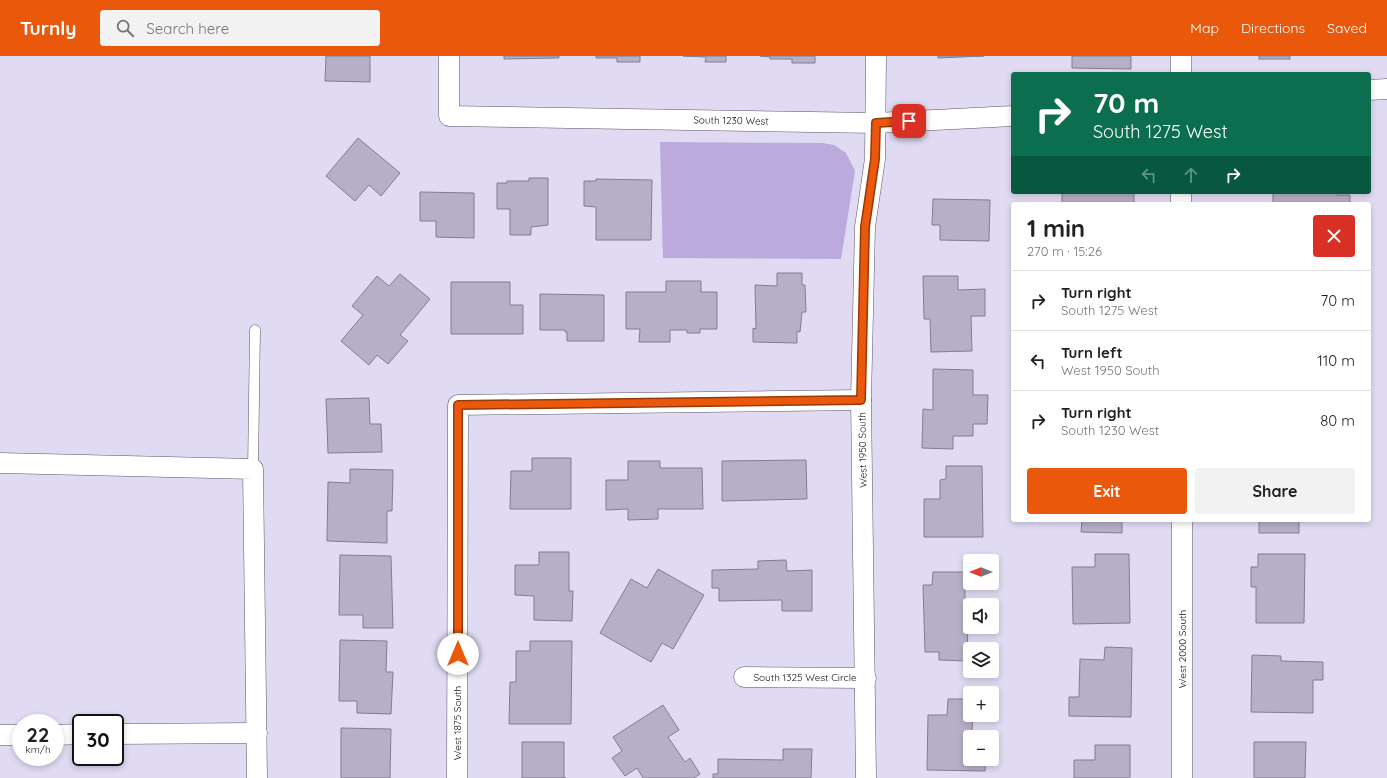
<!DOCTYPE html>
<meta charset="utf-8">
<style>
body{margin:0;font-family:Quicksand,sans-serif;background:#f2f2f2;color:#202124;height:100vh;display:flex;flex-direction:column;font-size:15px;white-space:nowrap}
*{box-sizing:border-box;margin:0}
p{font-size:13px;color:#757577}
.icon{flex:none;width:22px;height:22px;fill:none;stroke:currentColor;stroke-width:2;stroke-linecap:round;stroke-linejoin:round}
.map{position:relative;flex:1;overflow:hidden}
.details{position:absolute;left:1011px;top:146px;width:360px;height:320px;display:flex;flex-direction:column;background:#fff;border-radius:4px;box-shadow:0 2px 6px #0003}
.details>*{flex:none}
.banner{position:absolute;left:1011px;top:16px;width:360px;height:122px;border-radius:4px;box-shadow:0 2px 6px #0003;background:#0b6e4f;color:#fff;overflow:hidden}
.needle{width:26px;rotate:270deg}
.buttons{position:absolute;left:963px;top:498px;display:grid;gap:8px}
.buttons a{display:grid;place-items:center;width:36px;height:36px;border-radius:4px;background:#fff;box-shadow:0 2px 6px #0003;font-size:20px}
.speed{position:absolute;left:12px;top:658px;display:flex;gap:8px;font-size:20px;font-weight:700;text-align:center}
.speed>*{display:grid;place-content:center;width:52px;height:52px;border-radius:50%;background:#fff;box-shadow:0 2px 6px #0003;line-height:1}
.speed small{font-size:10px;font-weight:400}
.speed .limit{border:2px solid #111;border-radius:6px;background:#fff;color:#111}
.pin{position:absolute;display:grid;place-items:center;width:34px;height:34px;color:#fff;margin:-17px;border-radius:8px;box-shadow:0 2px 6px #0006}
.me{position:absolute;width:44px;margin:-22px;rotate:0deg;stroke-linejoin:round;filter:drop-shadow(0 0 3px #0008)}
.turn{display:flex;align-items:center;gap:14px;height:84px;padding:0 16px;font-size:18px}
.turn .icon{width:52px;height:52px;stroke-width:2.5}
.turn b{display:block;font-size:28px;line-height:34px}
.lanes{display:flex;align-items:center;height:38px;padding:0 16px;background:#0003;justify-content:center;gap:20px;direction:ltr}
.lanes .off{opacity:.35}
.round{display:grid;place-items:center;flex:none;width:42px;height:42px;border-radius:4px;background:#f2f2f2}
.overview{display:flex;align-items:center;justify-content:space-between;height:68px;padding:0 16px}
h1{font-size:24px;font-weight:800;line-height:30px}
.primary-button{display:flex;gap:8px;margin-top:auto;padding:8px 16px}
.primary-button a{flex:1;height:46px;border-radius:4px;background:#ea580c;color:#fff;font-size:16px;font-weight:800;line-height:46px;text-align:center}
.primary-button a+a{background:#f2f2f2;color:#202124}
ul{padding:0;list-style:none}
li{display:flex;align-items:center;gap:12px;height:60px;padding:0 16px;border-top:1px solid #e0e0e0}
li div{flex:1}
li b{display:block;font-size:15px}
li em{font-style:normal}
header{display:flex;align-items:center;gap:24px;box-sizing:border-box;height:56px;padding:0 20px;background:#ea580c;color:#fff}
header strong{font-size:19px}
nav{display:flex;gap:22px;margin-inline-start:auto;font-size:14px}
.search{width:280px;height:36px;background:#f2f2f2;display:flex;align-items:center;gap:10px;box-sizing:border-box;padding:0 14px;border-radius:4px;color:#757577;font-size:15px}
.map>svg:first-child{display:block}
</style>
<header>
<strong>Turnly</strong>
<div class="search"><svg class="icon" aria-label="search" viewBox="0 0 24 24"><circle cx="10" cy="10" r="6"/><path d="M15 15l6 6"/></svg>Search here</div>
<nav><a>Map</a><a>Directions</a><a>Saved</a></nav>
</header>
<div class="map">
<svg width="1387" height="722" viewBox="0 0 1387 722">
<rect width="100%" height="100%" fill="#e0daf2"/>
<polygon fill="#baabdc" points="660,86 823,87 834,89 846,97 855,115 841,203 663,202"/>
<g fill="#b6afc6" stroke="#837d92">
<polygon points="326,0 370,0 370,26 325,25"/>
<polygon points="504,0 559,0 559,2 504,3"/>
<polygon points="596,0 640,0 640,6 617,6 617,2 596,2"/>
<polygon points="683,0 726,0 726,6 705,6 706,1"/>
<polygon points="760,0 815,0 815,7 792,7 792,3 770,3 770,1"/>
<polygon points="938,0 984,0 938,2"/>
<polygon points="1072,0 1131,0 1131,13 1072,12"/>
<rect x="1259" y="0" width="31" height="3"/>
<polygon points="358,82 400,117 381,140 369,129 355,145 326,120"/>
<polygon points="529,122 548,122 548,169 531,171 531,179 510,179 510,153 497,153 497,127 507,127 507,125 529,125"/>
<polygon points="596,123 652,124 651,184 596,184 596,151 584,150 584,125 596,125"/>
<polygon points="420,136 474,137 474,182 436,181 436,165 420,165"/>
<rect x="1062" y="136" width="72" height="12"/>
<polygon points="1273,136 1337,136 1337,139 1350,139 1350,148 1273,148"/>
<polygon points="933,143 990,144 989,185 940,184 940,169 932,169"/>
<polygon points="777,217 802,217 802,229 805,229 806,256 802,256 800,276 797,275 797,287 753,286 753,272 756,273 755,229 777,230"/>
<polygon points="400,218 430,243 400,279 408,285 388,308 377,299 369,309 341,285 363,259 352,250 377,220 389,230"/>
<polygon points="923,220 958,220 958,234 985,233 985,260 971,260 972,295 931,296 930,263 924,263"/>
<polygon points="666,225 701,225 701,236 717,236 717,273 700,273 700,277 687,277 687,274 670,274 670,286 639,286 640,273 626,273 626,236 666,236"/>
<polygon points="451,226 510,226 510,249 523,249 523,278 451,278"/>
<polygon points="540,238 604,239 604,285 567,285 567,276 565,276 565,274 540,274"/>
<polygon points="933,313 973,314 973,339 988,339 987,368 973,368 973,380 953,380 953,393 922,392 923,353 933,354"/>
<polygon points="369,342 370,368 381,368 382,396 328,397 326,343"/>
<polygon points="532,402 571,402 571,453 510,453 511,415 532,415"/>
<polygon points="806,404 807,443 722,445 722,405"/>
<polygon points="628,405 660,405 660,412 702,412 703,453 658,453 658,463 628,464 628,453 606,454 606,424 628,424"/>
<polygon points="946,410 982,410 983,481 924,481 924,443 940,443 940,424 946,423"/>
<polygon points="350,413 393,414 392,455 387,455 387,487 327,485 328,426 350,427"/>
<polygon points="1082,464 1122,464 1122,477 1081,476"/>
<rect x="1259" y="464" width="40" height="13"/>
<polygon points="539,496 569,496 569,535 573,535 572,565 534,564 534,540 515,539 515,509 539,509"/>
<polygon points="1095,498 1129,498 1130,567 1073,568 1072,511 1095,511"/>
<polygon points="1258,498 1305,498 1304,567 1256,567 1256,531 1251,531 1251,511 1258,511"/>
<polygon points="340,499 391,500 393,572 363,572 363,559 339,559"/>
<polygon points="786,504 787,515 812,514 812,555 782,555 782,544 719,545 719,532 712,532 712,514 758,513 758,505"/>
<polygon points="658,513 704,539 673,593 662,587 651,606 600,577 631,523 647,532"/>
<polygon points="933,516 965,516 965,545 980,545 980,549 970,549 970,564 968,564 967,605 939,604 939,596 925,596 923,529 932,529"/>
<polygon points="340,584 387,585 386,616 393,616 391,658 357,657 357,645 339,645"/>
<polygon points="530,585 572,585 571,668 509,668 510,626 516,626 516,595 530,595"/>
<polygon points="1105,591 1132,592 1131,661 1069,660 1069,641 1079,641 1080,603 1104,604"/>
<polygon points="1252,599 1281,600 1281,605 1323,606 1323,624 1313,624 1313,657 1251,656"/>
<polygon points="948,643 970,643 970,659 973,659 970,703 986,703 985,715 927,714 928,659 947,659"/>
<polygon points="663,649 679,674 668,681 685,706 690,702 700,718 694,722 643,722 637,712 625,720 612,702 622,695 613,681"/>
<polygon points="341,672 391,673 390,722 341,722"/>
<polygon points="522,686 564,686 564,722 566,722 522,722"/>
<polygon points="1254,686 1306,686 1305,722 1254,722"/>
<polygon points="1095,689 1130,689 1130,722 1074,722 1074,704 1095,704"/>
<polygon points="783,693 812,693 811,722 713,722 713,718 718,718 718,703 783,704"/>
</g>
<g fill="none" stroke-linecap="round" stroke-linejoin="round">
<defs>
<polyline id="service" points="253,413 255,274"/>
<g id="minor">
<polyline points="449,0 449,60 876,67 1013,60"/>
<polyline points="1181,0 1181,18"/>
<polyline points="1369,34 1387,33"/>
<polyline points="1181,136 1181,148"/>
<polyline points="0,407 253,413 257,722"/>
<polyline points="1182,464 1182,722"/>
<polyline points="744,621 866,622"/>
<polyline points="115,678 257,677"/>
<polyline points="0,679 21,679"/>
<polyline points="55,679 81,678"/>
<polyline points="457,722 458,349 861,344"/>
<polyline points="866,722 861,344 865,171 875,103 876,0"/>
</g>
</defs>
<use href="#service" stroke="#5b5569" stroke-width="11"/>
<use href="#minor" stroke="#5b5569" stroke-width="21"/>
<use href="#service" stroke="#fff" stroke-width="10"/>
<use href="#minor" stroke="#fff" stroke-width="20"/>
</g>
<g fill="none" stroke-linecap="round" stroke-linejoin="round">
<defs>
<polyline id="route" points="458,598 458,349 861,344 865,171 875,103 876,67 909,65"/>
</defs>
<use href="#route" stroke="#983908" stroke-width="10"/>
<use href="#route" stroke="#ea580c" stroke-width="7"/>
</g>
<g text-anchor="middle" stroke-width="3.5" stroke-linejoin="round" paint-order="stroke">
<g font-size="10" fill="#0f0d15" stroke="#fff">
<text transform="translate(731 64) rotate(1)" y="4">South 1230 West</text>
<text transform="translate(862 394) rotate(-91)" y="4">West 1950 South</text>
<text transform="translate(1182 593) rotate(-90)" y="4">West 2000 South</text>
<text x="805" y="625">South 1325 West Circle</text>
<text transform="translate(457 667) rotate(-90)" y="4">West 1875 South</text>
</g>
</g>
</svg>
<div class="buttons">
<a><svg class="needle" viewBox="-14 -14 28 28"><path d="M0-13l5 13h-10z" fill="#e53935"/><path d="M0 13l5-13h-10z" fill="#757577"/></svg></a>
<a><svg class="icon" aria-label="sound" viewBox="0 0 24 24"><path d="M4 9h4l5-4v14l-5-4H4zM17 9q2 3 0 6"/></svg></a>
<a><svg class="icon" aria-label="layers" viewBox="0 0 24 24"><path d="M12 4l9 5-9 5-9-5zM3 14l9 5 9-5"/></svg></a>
<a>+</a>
<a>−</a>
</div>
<div class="speed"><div>22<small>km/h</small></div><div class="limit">30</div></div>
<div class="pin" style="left:909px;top:65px;background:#d93025"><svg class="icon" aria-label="arrive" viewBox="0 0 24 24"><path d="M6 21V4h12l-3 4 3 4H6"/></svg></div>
<svg class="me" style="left:458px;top:598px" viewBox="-20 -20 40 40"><circle r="19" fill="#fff"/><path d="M0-13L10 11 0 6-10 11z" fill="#ea580c"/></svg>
<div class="banner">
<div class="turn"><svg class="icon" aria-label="right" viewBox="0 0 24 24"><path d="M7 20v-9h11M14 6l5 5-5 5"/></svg><div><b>70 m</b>South 1275 West</div></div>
<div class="lanes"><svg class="icon off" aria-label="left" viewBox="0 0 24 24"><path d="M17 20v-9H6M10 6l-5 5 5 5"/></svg><svg class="icon off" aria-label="ahead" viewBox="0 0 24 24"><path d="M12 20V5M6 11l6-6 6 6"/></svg><svg class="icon" aria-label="right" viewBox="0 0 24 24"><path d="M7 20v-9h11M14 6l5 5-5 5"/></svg></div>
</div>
<section class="details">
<div class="overview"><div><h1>1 min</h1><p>270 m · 15:26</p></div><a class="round" style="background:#d93025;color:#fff"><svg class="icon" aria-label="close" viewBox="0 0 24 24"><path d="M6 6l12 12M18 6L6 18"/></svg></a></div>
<ul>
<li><svg class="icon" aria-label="right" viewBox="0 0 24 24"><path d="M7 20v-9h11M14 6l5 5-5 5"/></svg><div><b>Turn right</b><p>South 1275 West</p></div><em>70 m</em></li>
<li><svg class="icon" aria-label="left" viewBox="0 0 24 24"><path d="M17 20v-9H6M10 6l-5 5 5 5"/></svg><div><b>Turn left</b><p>West 1950 South</p></div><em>110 m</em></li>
<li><svg class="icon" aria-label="right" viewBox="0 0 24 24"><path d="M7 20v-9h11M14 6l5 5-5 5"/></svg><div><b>Turn right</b><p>South 1230 West</p></div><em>80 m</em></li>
</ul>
<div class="primary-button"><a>Exit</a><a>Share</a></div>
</section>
</div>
